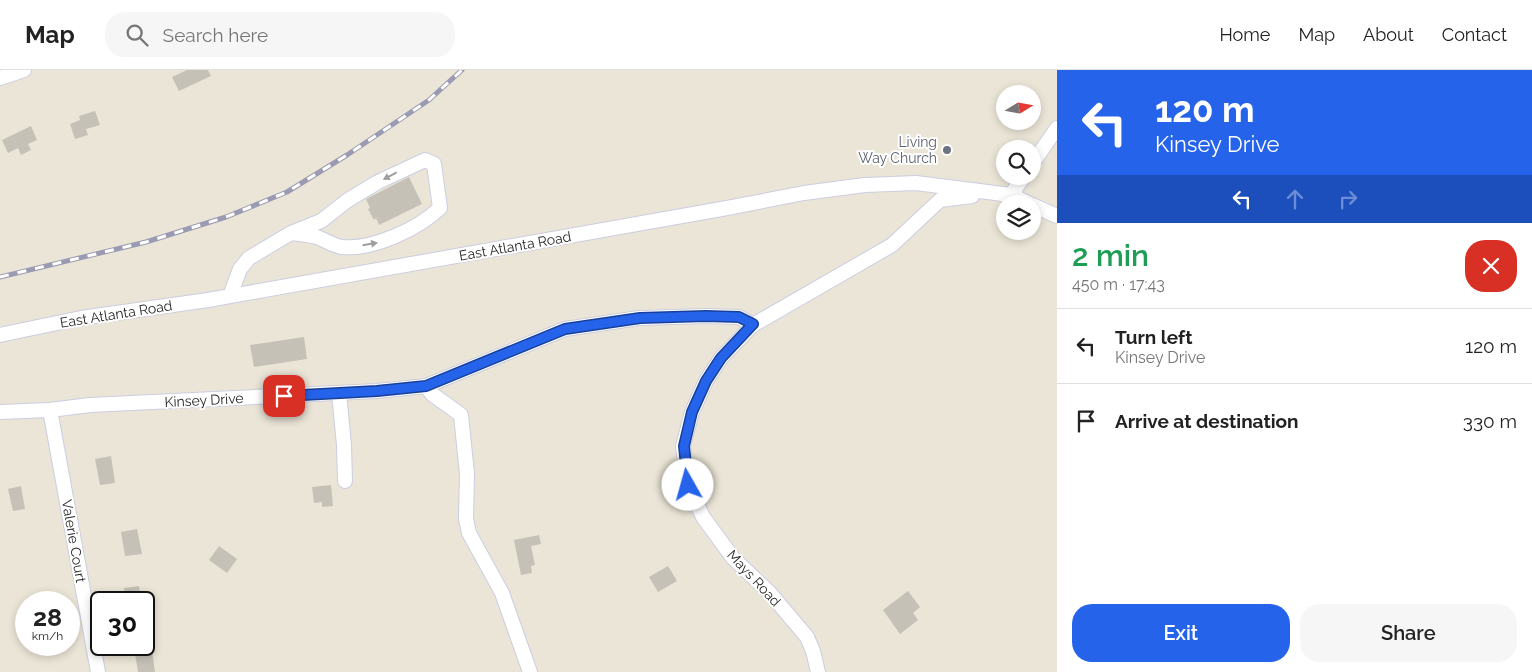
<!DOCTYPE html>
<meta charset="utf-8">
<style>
body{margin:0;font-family:Raleway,sans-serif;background:#f6f6f6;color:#222;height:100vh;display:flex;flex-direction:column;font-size:19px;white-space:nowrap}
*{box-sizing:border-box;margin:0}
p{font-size:16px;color:#767676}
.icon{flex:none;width:28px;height:28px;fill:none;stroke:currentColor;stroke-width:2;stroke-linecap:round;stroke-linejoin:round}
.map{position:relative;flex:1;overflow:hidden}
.details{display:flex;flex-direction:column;background:#fff;width:475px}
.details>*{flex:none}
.top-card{background:#2563eb;color:#fff;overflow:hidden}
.needle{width:32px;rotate:79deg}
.tools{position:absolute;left:996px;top:15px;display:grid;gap:10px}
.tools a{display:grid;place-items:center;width:45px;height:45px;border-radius:50%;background:#fff;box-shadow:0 2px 8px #0003;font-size:25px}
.speed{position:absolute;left:15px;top:521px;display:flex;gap:10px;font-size:25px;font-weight:700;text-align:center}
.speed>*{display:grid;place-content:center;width:65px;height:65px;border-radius:50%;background:#fff;box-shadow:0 2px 8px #0003;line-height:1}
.speed small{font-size:12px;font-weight:400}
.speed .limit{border:2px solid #111;border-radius:8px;background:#fff;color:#111}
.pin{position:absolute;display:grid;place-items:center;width:42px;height:42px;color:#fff;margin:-21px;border-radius:10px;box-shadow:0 2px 8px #0006}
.me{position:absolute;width:55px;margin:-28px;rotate:353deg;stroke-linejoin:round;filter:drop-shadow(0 0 4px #0008)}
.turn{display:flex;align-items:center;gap:18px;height:105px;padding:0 15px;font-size:22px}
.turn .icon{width:65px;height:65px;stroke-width:2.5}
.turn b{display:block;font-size:35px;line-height:42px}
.lanes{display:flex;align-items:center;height:48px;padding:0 15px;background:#0003;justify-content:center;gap:25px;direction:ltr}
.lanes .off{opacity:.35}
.round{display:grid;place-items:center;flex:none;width:52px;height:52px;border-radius:20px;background:#f6f6f6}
.headline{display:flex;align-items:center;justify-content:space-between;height:85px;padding:0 15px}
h1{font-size:30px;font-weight:600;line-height:38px;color:#1e9e55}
.cta{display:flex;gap:10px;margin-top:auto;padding:10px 15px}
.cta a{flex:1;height:58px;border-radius:20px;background:#2563eb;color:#fff;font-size:20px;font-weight:600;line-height:58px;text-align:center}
.cta a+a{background:#f6f6f6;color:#222}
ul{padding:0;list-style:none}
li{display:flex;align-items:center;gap:15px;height:75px;padding:0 15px;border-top:1px solid #e0e0e0}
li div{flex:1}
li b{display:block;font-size:19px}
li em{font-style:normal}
header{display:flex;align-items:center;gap:30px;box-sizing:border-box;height:70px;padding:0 25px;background:#fff;border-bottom:1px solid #e0e0e0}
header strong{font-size:24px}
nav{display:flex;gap:28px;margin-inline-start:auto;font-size:18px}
.search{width:350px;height:45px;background:#f6f6f6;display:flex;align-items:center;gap:12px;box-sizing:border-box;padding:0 18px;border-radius:20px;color:#767676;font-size:19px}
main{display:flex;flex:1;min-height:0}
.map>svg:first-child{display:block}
</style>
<header>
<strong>Map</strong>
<div class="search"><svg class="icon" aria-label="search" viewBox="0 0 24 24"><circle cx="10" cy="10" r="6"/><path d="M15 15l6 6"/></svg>Search here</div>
<nav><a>Home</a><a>Map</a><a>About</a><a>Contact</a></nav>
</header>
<main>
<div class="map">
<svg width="1057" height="602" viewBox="0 0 1057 602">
<rect width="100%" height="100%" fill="#ebe5d7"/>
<g fill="#c6c1b7">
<polygon points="187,0 208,0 211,6 179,21 172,7"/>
<polygon points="95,41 100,55 86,59 88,65 75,69 70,54 80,50 79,46"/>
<polygon points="31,56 37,70 28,74 31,80 21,85 18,78 8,83 2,70"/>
<polygon points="409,107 422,134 379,155 376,148 374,150 368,139 370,138 366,129"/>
<polygon points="304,267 307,289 254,297 250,275"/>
<polygon points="111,386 115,413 100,415 95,389"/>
<polygon points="331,415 333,436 322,437 322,432 314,433 312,417"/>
<polygon points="21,416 25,439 13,441 8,419"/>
<polygon points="137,459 142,484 125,486 121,462"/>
<polygon points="539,465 541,474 531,476 535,495 531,496 532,503 521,505 514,470"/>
<polygon points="219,476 237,489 227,503 209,490"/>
<polygon points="668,496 677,511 658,522 649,507"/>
<polygon points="139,516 141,532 123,532 122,526 125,525 124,518"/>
<polygon points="908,521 920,537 913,543 918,550 900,564 883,540"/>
<polygon points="152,580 155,602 138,602 135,583"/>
</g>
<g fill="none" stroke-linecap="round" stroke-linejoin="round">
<defs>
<g id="minor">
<polyline points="0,8 24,0"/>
<polyline points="1032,94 1057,58"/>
<polyline points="1004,125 1011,125 1024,106"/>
<polyline points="1032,135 1057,146"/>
<path d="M 230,226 L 240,199 L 249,188 L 291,163 L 321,151 L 348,130 L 378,112 L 425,90 L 434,94 L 440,138 C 418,159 373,180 342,177 C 334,176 325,170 317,167 C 309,165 300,164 291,163"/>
<polyline points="0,265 81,248 208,230 727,138 804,123 865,115 916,113 1011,125 1030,134"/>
<polyline points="426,316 432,324 461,345 467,404 466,449 469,463 502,523 530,602"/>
<polyline points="339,323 344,375 345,411"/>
<polyline points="50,340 98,602"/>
<polyline points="0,342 50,340 90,335 377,321 426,316 565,259 639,248 706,246 739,247 753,255"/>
<polyline points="818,602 813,581 807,567 769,522 733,488 703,447 688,415 683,376 692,342 706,311 721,288 753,255 892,175 940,130 972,126"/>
</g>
</defs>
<use href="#minor" stroke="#cccde1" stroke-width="16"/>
<use href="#minor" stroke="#fff" stroke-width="14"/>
<defs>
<polyline id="rail" points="0,207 146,172 226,147 287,122 347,85 429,30 462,0"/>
</defs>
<use href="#rail" stroke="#9a9ab3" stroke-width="5"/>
<use href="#rail" stroke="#fff" stroke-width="3" stroke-dasharray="9" stroke-linecap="butt"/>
</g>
<defs><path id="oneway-solid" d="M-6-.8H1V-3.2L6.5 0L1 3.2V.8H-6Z" transform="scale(1.25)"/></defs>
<g fill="#9e9e9e">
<use href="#oneway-solid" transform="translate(390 106) rotate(152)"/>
<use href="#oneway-solid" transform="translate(370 174) rotate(-9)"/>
</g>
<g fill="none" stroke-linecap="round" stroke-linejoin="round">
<defs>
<polyline id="route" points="284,326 377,321 426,316 565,259 640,248 706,246 739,247 753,254 721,288 706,311 692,342 684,376 688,415"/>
</defs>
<use href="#route" stroke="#184099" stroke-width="12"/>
<use href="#route" stroke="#2563eb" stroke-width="9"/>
</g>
<circle fill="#6b7280" stroke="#fff" stroke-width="2" cx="947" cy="80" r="5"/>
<g text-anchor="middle" stroke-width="4" stroke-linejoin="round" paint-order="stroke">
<g font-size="14" fill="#5b616d" stroke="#fff" text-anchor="end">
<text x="937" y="77">Living<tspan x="937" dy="16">Way Church</tspan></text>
</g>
<g font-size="14" fill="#272727" stroke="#fff">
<text transform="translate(515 176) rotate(-10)" y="5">East Atlanta Road</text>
<text transform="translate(116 244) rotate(-9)" y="5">East Atlanta Road</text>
<text transform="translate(204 330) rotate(-3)" y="5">Kinsey Drive</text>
<text transform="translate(74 471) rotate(80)" y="5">Valerie Court</text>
<text transform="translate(754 508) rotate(47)" y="5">Mays Road</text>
</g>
</g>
</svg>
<div class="tools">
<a><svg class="needle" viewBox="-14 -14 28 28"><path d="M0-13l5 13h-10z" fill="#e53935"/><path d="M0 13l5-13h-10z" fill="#767676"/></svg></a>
<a><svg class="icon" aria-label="search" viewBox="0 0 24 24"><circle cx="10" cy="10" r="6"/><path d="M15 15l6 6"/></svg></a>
<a><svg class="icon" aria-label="layers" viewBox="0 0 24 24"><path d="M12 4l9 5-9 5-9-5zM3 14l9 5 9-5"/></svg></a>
</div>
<div class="speed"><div>28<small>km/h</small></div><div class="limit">30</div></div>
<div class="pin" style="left:284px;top:326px;background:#d93025"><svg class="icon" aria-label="arrive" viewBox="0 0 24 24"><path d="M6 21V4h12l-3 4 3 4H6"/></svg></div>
<svg class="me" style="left:688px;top:415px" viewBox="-20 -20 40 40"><circle r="19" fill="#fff"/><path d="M0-13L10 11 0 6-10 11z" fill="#2563eb"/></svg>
</div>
<section class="details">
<div class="top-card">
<div class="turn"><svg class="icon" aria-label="left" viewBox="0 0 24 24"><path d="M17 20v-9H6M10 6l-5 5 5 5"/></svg><div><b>120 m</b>Kinsey Drive</div></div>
<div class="lanes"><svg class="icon" aria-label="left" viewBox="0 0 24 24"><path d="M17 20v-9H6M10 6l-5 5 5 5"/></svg><svg class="icon off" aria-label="ahead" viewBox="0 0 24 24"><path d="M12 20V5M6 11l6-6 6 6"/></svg><svg class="icon off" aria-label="right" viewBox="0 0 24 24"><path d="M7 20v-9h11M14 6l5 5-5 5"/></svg></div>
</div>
<div class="headline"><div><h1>2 min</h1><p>450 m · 17:43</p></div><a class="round" style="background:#d93025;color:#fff"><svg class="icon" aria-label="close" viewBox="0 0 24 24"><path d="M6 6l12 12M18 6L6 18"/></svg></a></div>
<ul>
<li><svg class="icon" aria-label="left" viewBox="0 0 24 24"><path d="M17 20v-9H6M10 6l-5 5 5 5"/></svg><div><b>Turn left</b><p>Kinsey Drive</p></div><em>120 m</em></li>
<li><svg class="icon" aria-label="arrive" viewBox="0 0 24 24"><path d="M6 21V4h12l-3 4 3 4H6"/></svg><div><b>Arrive at destination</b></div><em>330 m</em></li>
</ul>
<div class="cta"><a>Exit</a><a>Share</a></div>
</section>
</main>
